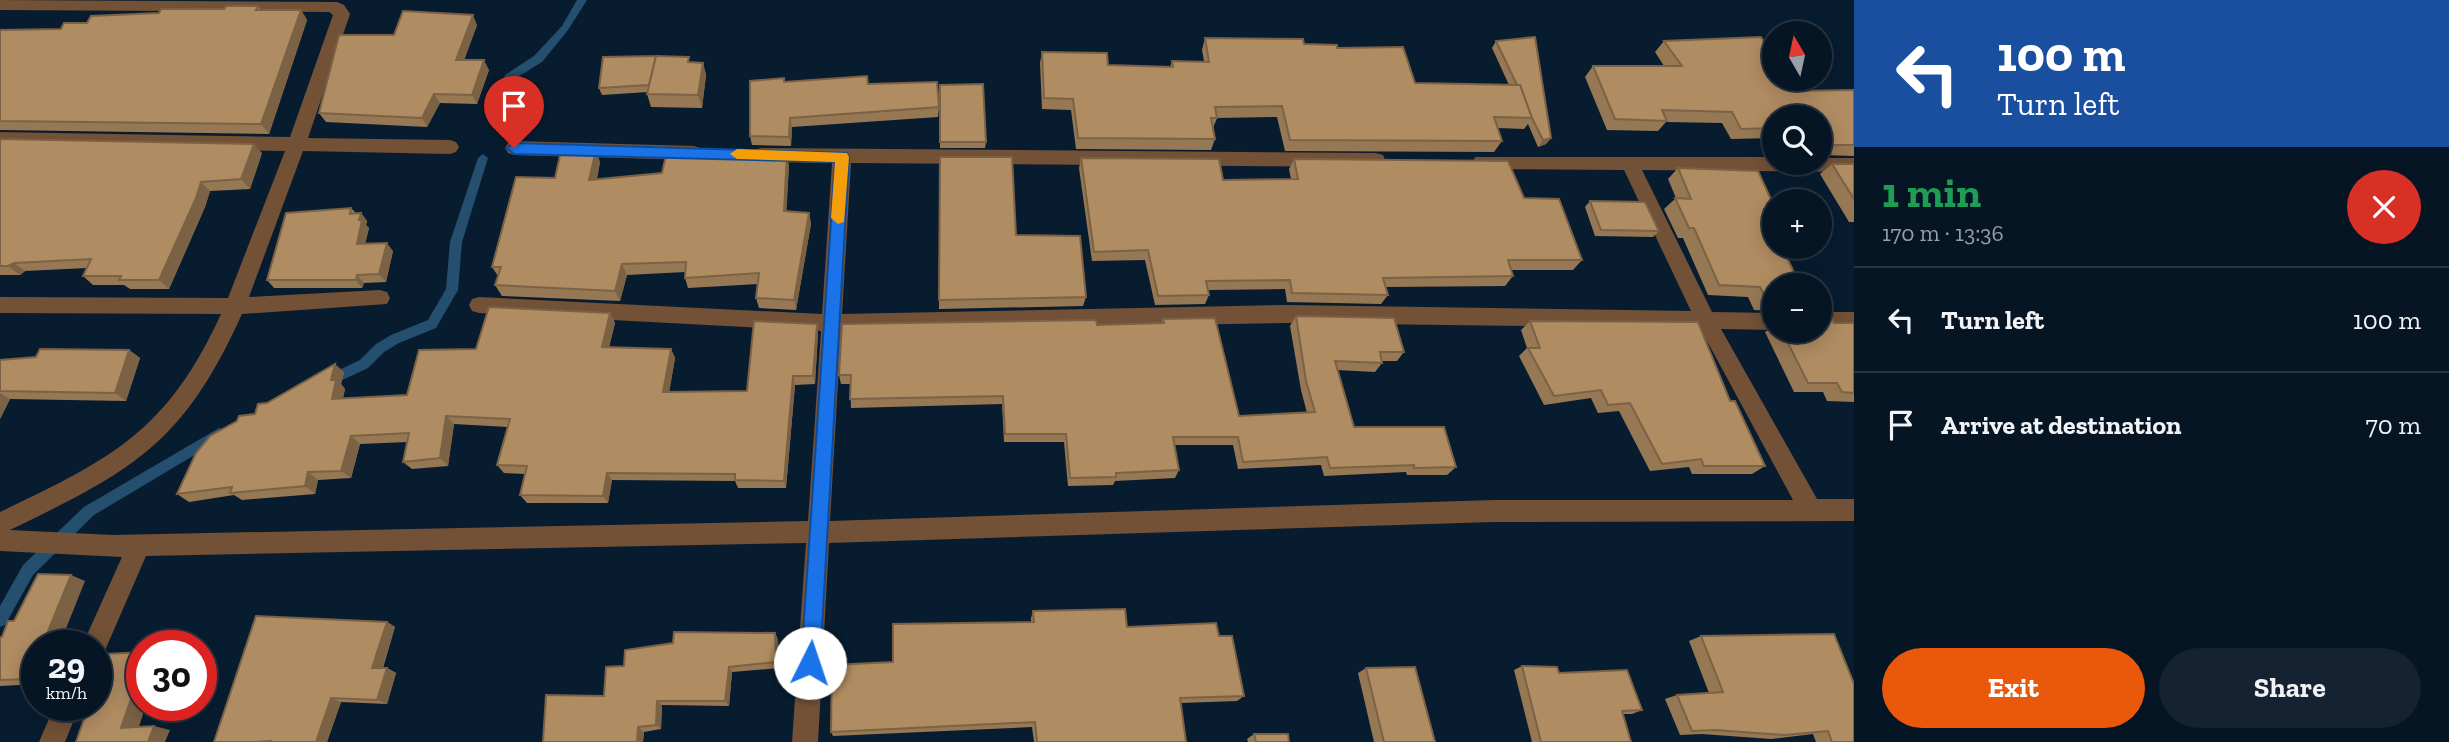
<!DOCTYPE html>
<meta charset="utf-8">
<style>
body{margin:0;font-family:"Zilla Slab",serif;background:#142231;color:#f1f3f6;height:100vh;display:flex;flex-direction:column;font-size:26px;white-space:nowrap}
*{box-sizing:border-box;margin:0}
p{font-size:23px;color:#989fa6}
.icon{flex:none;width:38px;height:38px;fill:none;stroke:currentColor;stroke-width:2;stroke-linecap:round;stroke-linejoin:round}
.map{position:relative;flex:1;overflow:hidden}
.details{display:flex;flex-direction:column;background:#061524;width:595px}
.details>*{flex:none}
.guide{background:#1a4fa0;color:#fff;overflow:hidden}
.needle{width:46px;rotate:351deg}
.tools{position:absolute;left:1762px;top:21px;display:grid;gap:14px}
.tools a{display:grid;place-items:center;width:70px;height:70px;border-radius:50%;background:#061524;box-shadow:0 4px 18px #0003,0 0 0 2px #273441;font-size:35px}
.speed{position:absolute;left:21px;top:630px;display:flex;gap:14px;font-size:35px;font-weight:700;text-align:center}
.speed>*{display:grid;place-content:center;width:91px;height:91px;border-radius:50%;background:#061524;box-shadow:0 4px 18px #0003,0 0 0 2px #273441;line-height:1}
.speed small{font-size:18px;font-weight:400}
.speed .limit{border:10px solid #d22;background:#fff;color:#111}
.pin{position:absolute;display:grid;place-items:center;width:60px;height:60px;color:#fff;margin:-72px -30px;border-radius:50% 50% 50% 0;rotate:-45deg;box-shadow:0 0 7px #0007}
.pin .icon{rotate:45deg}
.me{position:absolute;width:77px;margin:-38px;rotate:4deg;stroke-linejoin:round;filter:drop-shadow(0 0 5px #0008)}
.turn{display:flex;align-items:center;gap:24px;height:147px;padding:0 28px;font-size:32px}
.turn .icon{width:91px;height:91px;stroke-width:2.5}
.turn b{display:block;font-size:49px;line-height:60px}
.round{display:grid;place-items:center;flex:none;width:74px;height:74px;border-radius:37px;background:#142231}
.head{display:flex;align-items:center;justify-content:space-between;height:119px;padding:0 28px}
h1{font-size:42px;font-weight:700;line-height:52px;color:#1e9e55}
.button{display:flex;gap:14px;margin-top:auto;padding:14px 28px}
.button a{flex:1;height:80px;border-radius:42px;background:#ea580c;color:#fff;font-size:28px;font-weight:700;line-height:80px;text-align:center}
.button a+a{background:#142231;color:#f1f3f6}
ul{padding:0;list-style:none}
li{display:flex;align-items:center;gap:21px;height:105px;padding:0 28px;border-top:2px solid #273441}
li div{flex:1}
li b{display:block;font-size:26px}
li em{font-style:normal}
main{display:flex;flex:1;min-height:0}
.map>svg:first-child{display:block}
</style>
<main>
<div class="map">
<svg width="1854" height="742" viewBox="0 0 1854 742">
<rect width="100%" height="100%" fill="#081c30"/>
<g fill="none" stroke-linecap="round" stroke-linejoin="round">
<g fill="#254f6f" fill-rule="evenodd">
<polygon points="577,0 587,0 568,30 542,62 513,80 502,117 501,120 493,120 492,117 505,75 534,56 562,26"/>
<polygon points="483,154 488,158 462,242 458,290 436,328 399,343 384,352 368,368 334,384 330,385 326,384 324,380 326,376 360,360 376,344 391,335 428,320 446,289 450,242 478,158"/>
<polygon points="219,428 223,430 225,434 223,438 94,515 33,575 5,625 0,627 0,606 23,565 84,507"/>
</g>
<g fill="#725136" fill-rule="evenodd">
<path d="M 0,0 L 337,2 L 344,5 L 350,14 L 308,138 L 450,140 L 456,142 L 459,147 L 456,152 L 450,154 L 303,151 L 249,297 L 380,290 L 387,292 L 390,298 L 387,304 L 242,314 C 183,444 134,470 10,530 L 113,535 L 808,521 L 821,331 L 479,313 L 472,311 L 469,305 L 472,299 L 479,297 L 822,314 L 832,163 L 761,162 L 754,160 L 752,155 L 754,150 L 761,148 L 1376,153 L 1383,155 L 1385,160 L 1383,165 L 1376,167 L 851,163 L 842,314 L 1288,305 L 1691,311 L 1624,170 L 1482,169 L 1475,167 L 1473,162 L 1475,157 L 1774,157 L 1774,163 L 1820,163 L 1820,158 L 1854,158 L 1854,172 L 1642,170 L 1712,312 L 1774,313 L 1774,330 L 1721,329 L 1817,499 L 1854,499 L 1854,521 L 1494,522 L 829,543 L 818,742 L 792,742 L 806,543 L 146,556 L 103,655 L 96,657 L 96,646 L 82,646 L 122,557 L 0,551 L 0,512 C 111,459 167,432 221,314 L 0,313 L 0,297 L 228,298 L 285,151 L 0,146 L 0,132 L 290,137 L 333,15 L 329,12 L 0,10 ZM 1288,323 L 1700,328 L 1793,500 L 1494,500 L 830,521 L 841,331 Z"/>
<polygon points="514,141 694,146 700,148 703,153 700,158 694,160 514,155 508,153 505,148 508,143"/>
<rect x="1820" y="312" width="34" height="18"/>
<polygon points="55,705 80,705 65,742 39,742"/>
</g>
</g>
<g fill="#977854">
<polygon points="258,6 261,10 301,10 307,20 269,134 0,130 0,30 61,29 87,23"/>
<polygon points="477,25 464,60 489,70 477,104 440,103 427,127 326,122 319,113 394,35"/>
<polygon points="1205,38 1337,48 1415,83 1509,85 1492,48 1496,41 1551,138 1546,144 1538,147 1528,124 1524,129 1498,128 1502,141 1494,152 1285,151 1277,117 1217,118 1213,128 1215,139 1211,150 1076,149 1071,110 1042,109 1040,63 1042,52 1108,65 1170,67 1172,61 1204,61 1202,50"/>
<polygon points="1664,41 1796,91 1854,90 1854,156 1823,155 1820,158 1820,117 1774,117 1774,138 1731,139 1722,123 1666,122 1658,131 1607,130 1585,77 1593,66 1664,66 1655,52"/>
<polygon points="691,62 703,63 706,75 702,108 651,107 647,94 648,92 602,95 599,88"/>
<polygon points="785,82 868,84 939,107 938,117 792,127 791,146 752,145 750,136"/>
<polygon points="940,85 986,142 985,148 940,148"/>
<polygon points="0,139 262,153 250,189 210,191 205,207 169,289 130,289 124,285 93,285 83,276 87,268 25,271 20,275 0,275"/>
<polygon points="940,157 1016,235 1086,297 1083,306 939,309"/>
<polygon points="1081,158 1223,180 1291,179 1289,169 1294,159 1524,198 1582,260 1573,270 1511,270 1513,276 1505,286 1386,287 1388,295 1381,304 1287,302 1285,289 1208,290 1209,295 1205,304 1155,305 1145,260 1092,261 1079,168"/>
<polygon points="600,162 597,179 789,165 786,212 809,213 811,224 796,310 759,308 756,298 758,284 688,288 685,278 685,272 627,275 620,301 502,296 495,285 498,276 492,267 555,178"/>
<polygon points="1832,164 1854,164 1854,222 1849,222 1820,174"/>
<polygon points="1678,168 1774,206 1774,210 1767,217 1774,285 1774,311 1754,310 1748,297 1708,295 1683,238 1678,238 1664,209 1676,198 1668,179"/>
<polygon points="1590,201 1659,231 1653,237 1595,236 1585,207"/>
<polygon points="351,208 356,213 361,213 367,221 366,225 369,228 365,244 393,251 386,282 364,283 362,288 274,288 267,280"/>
<polygon points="610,313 615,323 609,347 671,349 675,358 669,392 747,391 818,333 815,384 795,385 786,488 738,488 735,481 612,480 608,503 527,503 520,495 525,474 504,473 497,465 508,427 454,424 448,466 412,469 403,462 407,442 360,444 351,478 318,480 315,494 242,500 234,495 189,502 177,494 267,403 344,372 341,384 345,389 343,398 407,395 476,349"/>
<polygon points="1296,316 1404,352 1397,361 1382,361 1382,363 1375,372 1337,370 1354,427 1456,467 1447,475 1407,475 1406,472 1324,476 1321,465 1238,469 1233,445 1175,445 1179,470 1175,478 1115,481 1113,485 1068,486 1064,442 1004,442 1002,404 851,408 850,384 841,384 839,375 1097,325 1161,323 1163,319 1239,416 1307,413 1301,390 1290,326"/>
<polygon points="1530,321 1730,401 1765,466 1752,474 1692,474 1689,467 1650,471 1619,411 1598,413 1591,398 1544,405 1519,356 1527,348 1521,330"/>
<polygon points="1834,323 1854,323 1854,402 1827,401 1823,392 1794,392 1765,332 1774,326 1774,331 1820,331"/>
<polygon points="129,350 140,358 126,401 10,399 0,419 0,360"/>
<polygon points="85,581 37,646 37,684 0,686 0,637 2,637 14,621"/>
<polygon points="1033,611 1127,627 1219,636 1244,696 1237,701 1181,703 1186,742 1034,742 1032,727 833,736 831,732 893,662 1031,622 1031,618"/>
<polygon points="387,622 395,627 383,668 387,668 396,673 387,704 341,702 327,742 214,742"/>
<polygon points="1701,636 1854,742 1816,742 1813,734 1771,739 1702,734 1680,735 1665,699 1677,695 1709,693 1689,641"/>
<polygon points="778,639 779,668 732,672 729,706 662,705 661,729 644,732 643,742 543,742 604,696 624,666"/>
<polygon points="1522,666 1559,673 1642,710 1632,714 1623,714 1631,742 1532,742 1514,670"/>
<polygon points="1366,668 1435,742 1374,742 1358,673"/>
<polygon points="1254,734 1289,742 1248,742 1247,739"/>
</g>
<g fill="#7b6245">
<polygon points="301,10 307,20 269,134 261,124"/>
<polygon points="473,15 477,25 461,69 456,60"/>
<polygon points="484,60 489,70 477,104 472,95"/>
<polygon points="703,63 706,75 702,108 698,95"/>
<polygon points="434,94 440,103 427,127 422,118"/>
<polygon points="790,118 792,127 791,146 789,137"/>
<polygon points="1551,138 1546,144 1538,147 1543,140"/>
<polygon points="254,144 262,153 250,189 241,179"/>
<polygon points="596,150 600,162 594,191 589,180"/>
<polygon points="787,154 789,165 786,222 784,211"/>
<polygon points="201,182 210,191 205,207 169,289 159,280"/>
<polygon points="361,213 367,221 366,225 369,228 363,252 357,244"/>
<polygon points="809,213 811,224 796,310 794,300"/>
<polygon points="387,243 393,251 386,282 379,274"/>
<polygon points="14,263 25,271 20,275 8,266"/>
<polygon points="622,264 627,275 620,301 615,291"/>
<polygon points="357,275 364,283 362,288 356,280"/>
<polygon points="610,313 615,323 607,356 602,347"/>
<polygon points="817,324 818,333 815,384 813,376"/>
<polygon points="671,349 675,358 668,400 663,392"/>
<polygon points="129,350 140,358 126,401 115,393"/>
<polygon points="335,364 344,372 341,384 345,389 341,407 332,399 331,380"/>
<polygon points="793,376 795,385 786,488 784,481"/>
<polygon points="0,393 10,399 0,419"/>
<polygon points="446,416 454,424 448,466 440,458"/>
<polygon points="351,436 360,444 351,478 341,471"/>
<polygon points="308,472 318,480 315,494 305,486"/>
<polygon points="607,473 612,480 608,503 603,496"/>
<polygon points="71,575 85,581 59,646 42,646"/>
<polygon points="387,622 395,627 381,672 372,668"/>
<polygon points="775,633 778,639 779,668 776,662"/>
<polygon points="37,660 37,681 29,679"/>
<polygon points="142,667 142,705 146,705 137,733 121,728"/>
<polygon points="729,667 732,672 729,706 725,701"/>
<polygon points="387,668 396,673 387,704 377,700"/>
<polygon points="331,698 341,702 327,742 316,742"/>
<polygon points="657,701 662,705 661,729 656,725"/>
<polygon points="154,726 170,730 165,742 148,742"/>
<polygon points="638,727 644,732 643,742 637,742"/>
</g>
<g fill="#b08c62" stroke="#7b6245" stroke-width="2">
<polygon points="226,6 258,6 256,10 301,10 261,124 0,121 0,30 61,29 64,23 87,23 91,16 159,13 161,9 224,9"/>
<polygon points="403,11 473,15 456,60 484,60 472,95 434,94 422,118 319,113 339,35 394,35"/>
<polygon points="1535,37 1551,138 1543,140 1531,116 1520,85 1517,85 1496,41"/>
<polygon points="1761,37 1774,57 1774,79 1788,79 1796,91 1854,90 1854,145 1832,145 1829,150 1824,150 1820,144 1820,117 1774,117 1774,128 1741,129 1732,112 1662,110 1667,121 1615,119 1593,66 1682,66 1664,41"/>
<polygon points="1205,38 1303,39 1304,44 1337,45 1337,48 1403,47 1415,83 1520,85 1532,118 1494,117 1502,141 1290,140 1282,106 1215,107 1217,118 1211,118 1215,139 1078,138 1073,99 1044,98 1042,52 1107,53 1108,65 1173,67 1172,61 1209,62"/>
<polygon points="656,56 649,85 599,88 603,57 657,56"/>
<polygon points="656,56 689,57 688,62 703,63 698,95 647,94"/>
<polygon points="867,76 868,84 937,82 939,107 790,118 789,137 750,136 750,81 784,78 784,82"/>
<polygon points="983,84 986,142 940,142 940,85"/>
<polygon points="0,139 254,144 241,179 201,182 196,198 159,280 119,280 121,276 83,276 91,259 14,263 8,266 0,266"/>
<polygon points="596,150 589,180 662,173 667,151 787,154 784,211 809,213 794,300 756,298 759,273 685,278 686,262 622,264 615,291 495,285 501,267 492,267 516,177 555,178 561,151"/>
<polygon points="940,157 1012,157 1016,235 1080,236 1086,297 939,300"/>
<polygon points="1081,158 1219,159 1223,180 1298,179 1294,159 1508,161 1524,198 1559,199 1582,260 1508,260 1513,276 1383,278 1388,295 1292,293 1290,280 1206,281 1209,295 1158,296 1148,250 1094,252"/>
<polygon points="1832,164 1854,164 1854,199"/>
<polygon points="1678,168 1758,171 1774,206 1774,209 1764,209 1774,231 1774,247 1782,247 1800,285 1774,285 1774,301 1767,300 1760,287 1719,285 1694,228 1689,228 1675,198 1691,199"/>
<polygon points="1590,201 1645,202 1659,231 1601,230"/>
<polygon points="351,208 350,214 361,213 359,220 362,220 357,244 387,243 379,274 357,275 356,280 267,280 286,213"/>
<polygon points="489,307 610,313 602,347 671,349 663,392 747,391 754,321 817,324 813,376 793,376 784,481 735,480 735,474 607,473 603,496 520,495 527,466 497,465 510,419 446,416 440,458 403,462 409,433 351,436 341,471 308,472 305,486 230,493 232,487 177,494 196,453 210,436 237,421 239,416 255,414 258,404 267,403 335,364 331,380 336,380 332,399 407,395 419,350 476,349"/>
<polygon points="1296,316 1394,318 1404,352 1380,352 1382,363 1335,361 1354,427 1444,427 1456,467 1414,468 1414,465 1330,468 1327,457 1243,462 1238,437 1173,437 1179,470 1116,473 1116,477 1070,478 1066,434 1005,434 1003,396 850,399 851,375 839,375 842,324 1096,320 1097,325 1164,323 1163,319 1215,318 1239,416 1315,412 1306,381"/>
<polygon points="1820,317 1831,317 1834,323 1854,323 1854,393 1842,392 1837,383 1808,383 1782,331 1820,331"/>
<polygon points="1530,321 1698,322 1730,401 1735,401 1765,466 1704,466 1701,459 1662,464 1630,403 1608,405 1601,390 1554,396 1528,348 1540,348"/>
<polygon points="40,349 129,350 115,393 0,391 0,360 36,357"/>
<polygon points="38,574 71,575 42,646 37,646 37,660 29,679 0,680 0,637 2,637 8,621 14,621"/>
<polygon points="1125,609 1127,627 1216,623 1219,636 1232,636 1244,696 1180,698 1186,742 1037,742 1035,722 831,732 832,665 893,662 893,624 1034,622 1033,611"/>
<polygon points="256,616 387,622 372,668 387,668 377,700 331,698 316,742 269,742 270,741 255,742 214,742"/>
<polygon points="674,632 775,633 776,662 729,667 725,701 657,701 656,725 638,727 637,742 543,742 546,695 604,696 606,667 624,666 625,650 673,643"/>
<polygon points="1834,634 1854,684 1854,742 1832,742 1828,731 1785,735 1715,730 1692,731 1677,695 1723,692 1701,636"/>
<polygon points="142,652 142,667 121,728 154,726 148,742 76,742 89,705 96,705 96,684 107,654"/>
<polygon points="1522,666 1557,667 1559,673 1627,670 1642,710 1622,711 1631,742 1541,742"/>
<polygon points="1415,667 1435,742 1384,742 1366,668"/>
<polygon points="1254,734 1288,734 1289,742 1256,742"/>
</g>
<polygon fill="#1a73e8" stroke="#114b97" stroke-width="2" points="514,143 847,153 849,157 820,663 817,670 810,672 804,670 801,663 835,162 514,154 507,148"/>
<polygon fill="#f59e0b" points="737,149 847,153 849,157 844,222 838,224 831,218 835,162 737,159 730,154"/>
</svg>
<div class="tools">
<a><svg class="needle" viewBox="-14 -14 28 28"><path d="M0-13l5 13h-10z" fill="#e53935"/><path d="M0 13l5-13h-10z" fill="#989fa6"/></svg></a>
<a><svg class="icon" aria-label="search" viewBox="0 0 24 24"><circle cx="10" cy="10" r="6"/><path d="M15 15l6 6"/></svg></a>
<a>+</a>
<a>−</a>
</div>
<div class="speed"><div>29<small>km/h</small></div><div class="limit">30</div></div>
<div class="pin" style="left:514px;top:148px;background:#d93025"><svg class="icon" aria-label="arrive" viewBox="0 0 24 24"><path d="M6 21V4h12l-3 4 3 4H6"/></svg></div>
<svg class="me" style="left:810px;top:663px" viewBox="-20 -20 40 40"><circle r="19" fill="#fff"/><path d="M0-13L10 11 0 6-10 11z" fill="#1a73e8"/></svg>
</div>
<section class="details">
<div class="guide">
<div class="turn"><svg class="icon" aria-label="left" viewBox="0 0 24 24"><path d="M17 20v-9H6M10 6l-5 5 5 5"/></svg><div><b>100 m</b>Turn left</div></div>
</div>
<div class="head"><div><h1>1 min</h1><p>170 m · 13:36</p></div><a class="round" style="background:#d93025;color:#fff"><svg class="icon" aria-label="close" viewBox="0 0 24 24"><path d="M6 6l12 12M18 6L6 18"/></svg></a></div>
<ul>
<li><svg class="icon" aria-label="left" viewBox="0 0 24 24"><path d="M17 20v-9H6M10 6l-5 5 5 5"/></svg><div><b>Turn left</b></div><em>100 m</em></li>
<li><svg class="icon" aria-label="arrive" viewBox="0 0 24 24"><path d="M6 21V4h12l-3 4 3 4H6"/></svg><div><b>Arrive at destination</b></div><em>70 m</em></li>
</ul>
<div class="button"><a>Exit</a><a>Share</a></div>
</section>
</main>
